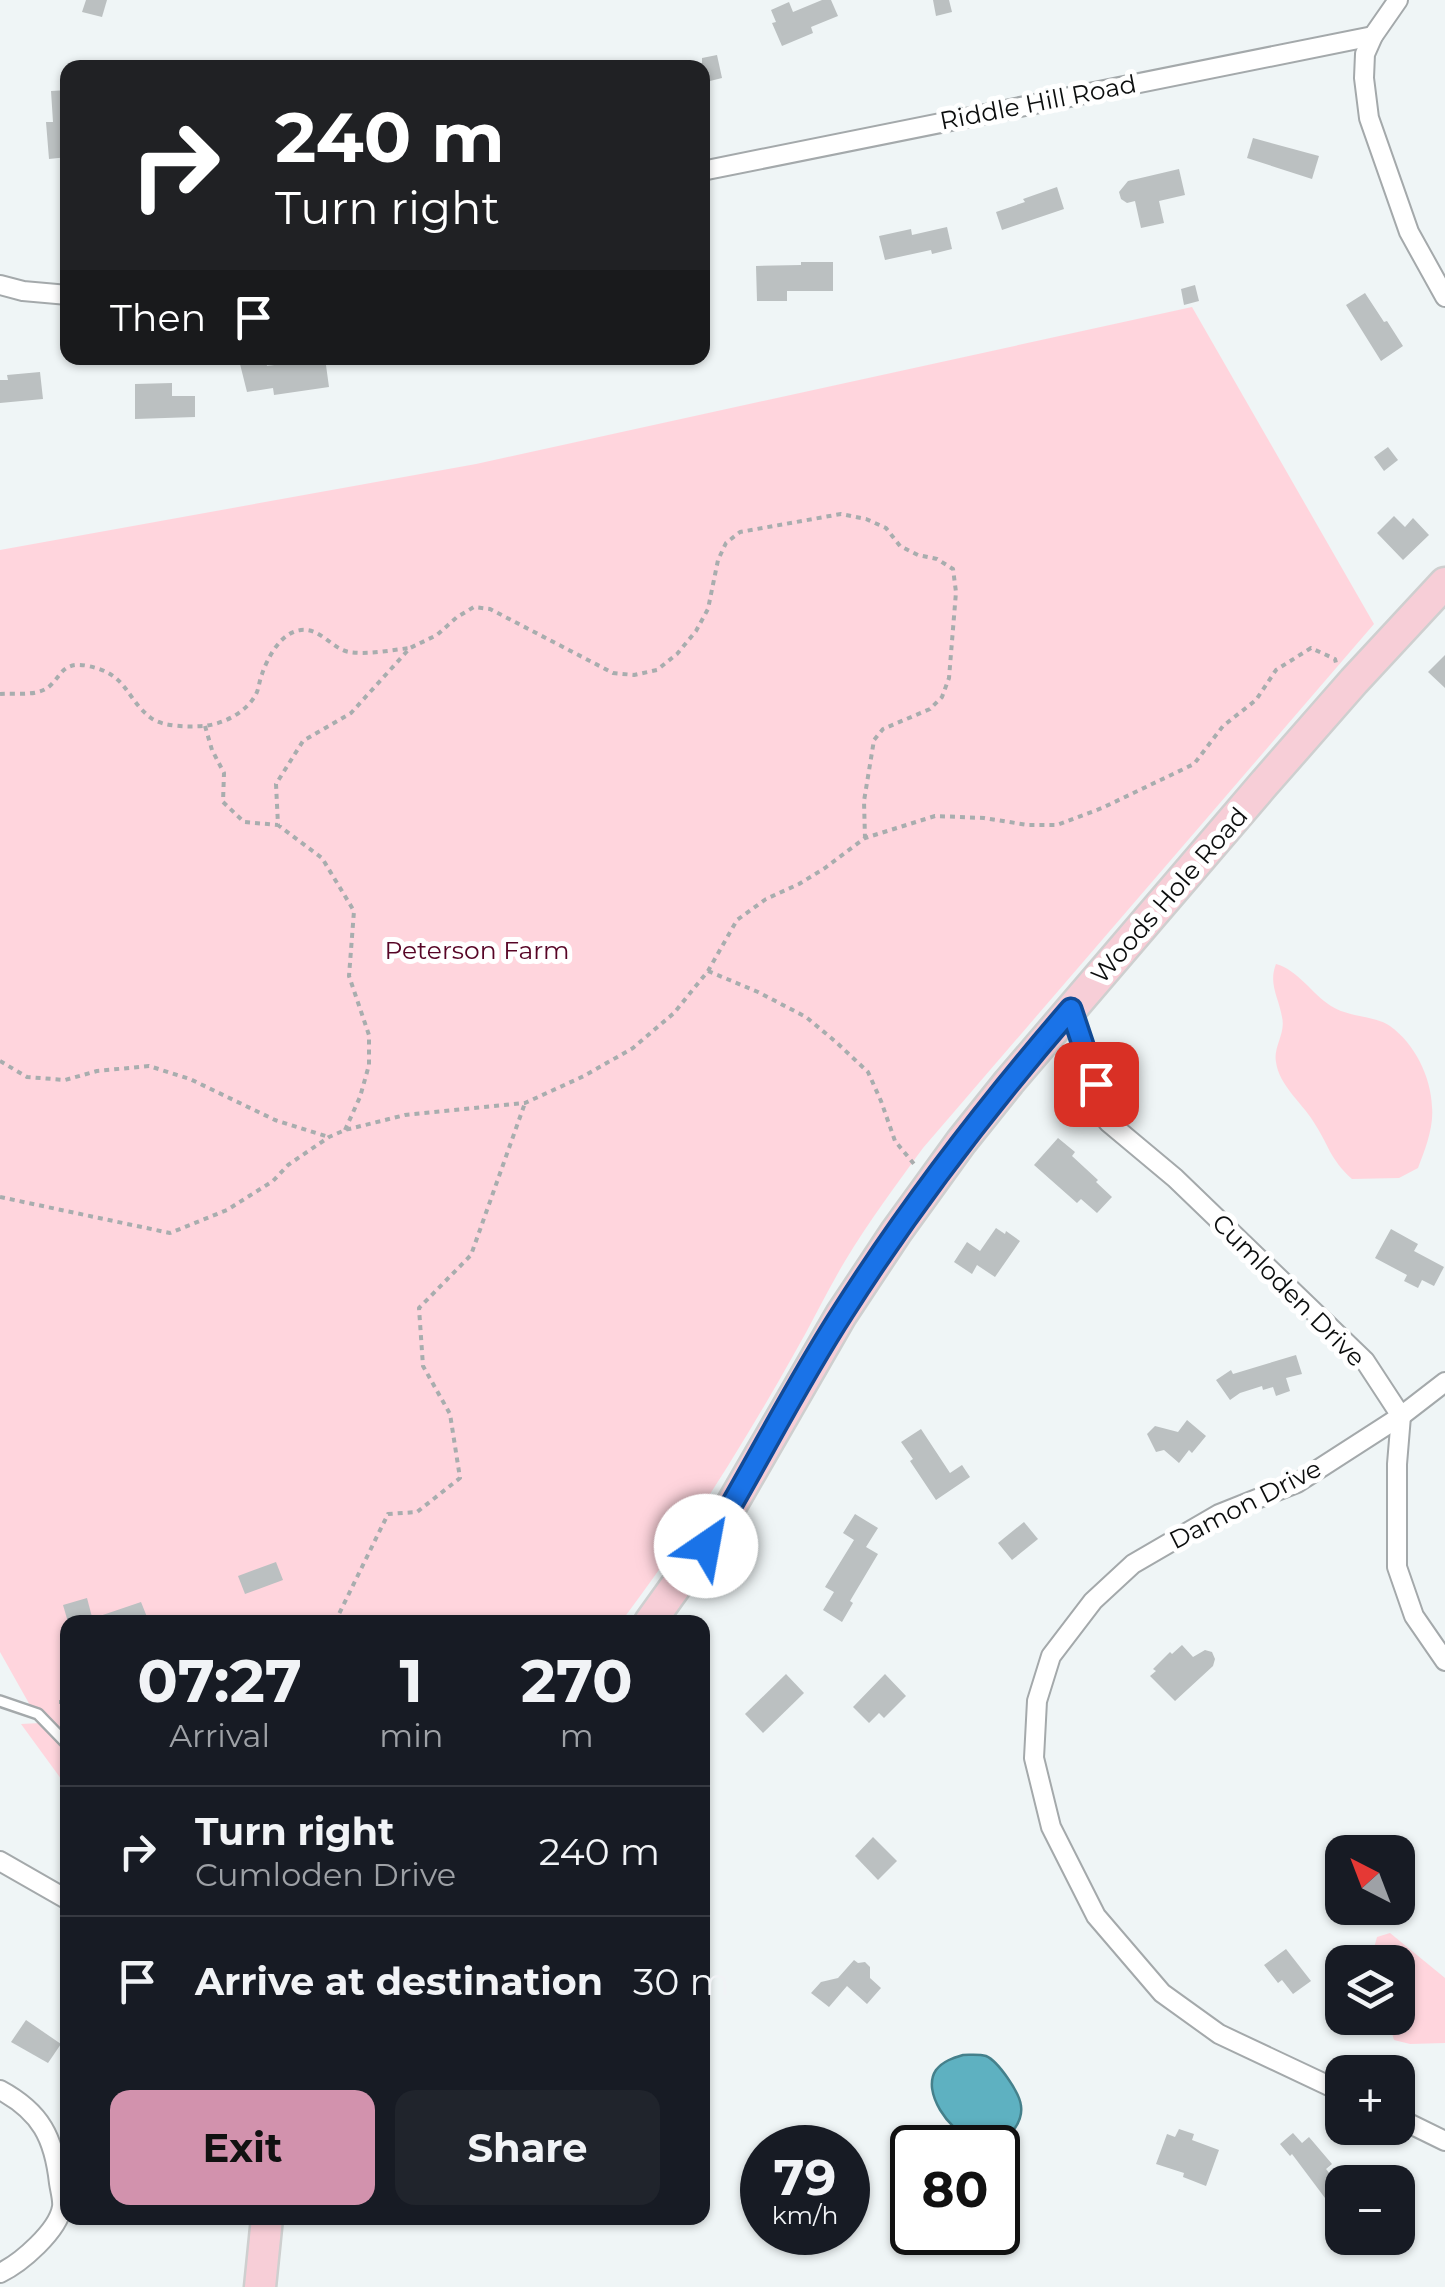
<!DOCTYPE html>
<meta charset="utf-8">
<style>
body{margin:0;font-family:Montserrat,sans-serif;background:#20242c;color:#f1f3f6;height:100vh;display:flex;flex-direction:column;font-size:38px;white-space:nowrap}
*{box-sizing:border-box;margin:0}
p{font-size:32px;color:#9ea1a6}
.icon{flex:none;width:55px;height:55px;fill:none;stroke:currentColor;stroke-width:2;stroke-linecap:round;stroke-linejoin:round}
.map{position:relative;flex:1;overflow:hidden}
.details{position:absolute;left:60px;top:1615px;width:650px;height:610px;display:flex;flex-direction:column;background:#171b24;border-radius:20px;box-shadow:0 2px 8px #0004}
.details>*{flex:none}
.hud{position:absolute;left:60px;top:60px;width:650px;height:305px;border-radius:20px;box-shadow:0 2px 8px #0004;background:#202124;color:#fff;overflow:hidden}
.needle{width:65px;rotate:318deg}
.buttons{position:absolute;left:1325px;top:1835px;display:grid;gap:20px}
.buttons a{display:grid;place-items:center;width:90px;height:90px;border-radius:20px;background:#171b24;box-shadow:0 2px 8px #0004;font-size:50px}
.speed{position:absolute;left:740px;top:2125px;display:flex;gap:20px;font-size:50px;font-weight:700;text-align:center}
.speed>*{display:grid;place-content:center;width:130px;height:130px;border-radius:50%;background:#171b24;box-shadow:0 2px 8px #0004;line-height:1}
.speed small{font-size:25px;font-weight:400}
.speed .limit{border:5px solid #111;border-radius:15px;background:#fff;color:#111}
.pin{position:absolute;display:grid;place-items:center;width:85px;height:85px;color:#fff;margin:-42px;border-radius:20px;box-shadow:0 5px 15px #0006}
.me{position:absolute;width:110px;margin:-55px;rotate:33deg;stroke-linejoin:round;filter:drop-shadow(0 0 8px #0008)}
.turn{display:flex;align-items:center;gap:35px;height:210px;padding:0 50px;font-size:45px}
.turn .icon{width:130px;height:130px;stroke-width:2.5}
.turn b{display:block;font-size:70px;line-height:85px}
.then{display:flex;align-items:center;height:95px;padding:0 50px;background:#0003;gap:20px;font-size:38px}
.eta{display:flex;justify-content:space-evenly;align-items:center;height:170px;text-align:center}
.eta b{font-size:60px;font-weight:700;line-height:70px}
.action{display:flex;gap:20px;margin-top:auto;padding:20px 50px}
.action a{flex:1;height:115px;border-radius:20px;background:#d292ad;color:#111;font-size:40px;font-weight:700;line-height:115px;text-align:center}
.action a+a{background:#20242c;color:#f1f3f6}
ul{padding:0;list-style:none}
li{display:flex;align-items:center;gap:30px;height:130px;padding:0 50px;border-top:2px solid #363941}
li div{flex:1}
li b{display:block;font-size:38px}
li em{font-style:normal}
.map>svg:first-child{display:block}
</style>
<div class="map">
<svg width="1445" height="2287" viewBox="0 0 1445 2287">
<rect width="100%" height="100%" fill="#eff5f6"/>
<g fill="#ffd5dd">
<path d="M 1192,307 L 1374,624 L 923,1148 C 896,1185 869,1221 845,1261 C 827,1291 812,1323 794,1354 C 742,1447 685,1537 621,1622 L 68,1622 L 67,1787 L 21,1724 L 40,1723 L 0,1652 L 0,550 L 476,464 Z"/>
<path d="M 1276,964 C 1298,970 1312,994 1331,1006 C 1350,1018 1374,1015 1390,1026 C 1415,1044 1431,1077 1432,1107 C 1434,1127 1425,1150 1418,1168 L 1399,1178 L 1352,1179 C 1329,1158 1329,1145 1313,1121 C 1302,1103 1279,1085 1276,1062 C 1273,1047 1286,1033 1282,1017 C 1279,998 1268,984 1276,964 Z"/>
<polygon points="1390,1933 1445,1978 1445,2043 1410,2044 1394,2040 1389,2023 1392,2018 1398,2018 1398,1962 1378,1962 1374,1948 1377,1937"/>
</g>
<path fill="#5eb1c1" stroke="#45808b" stroke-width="2.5" d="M 963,2055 C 971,2055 979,2054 986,2056 C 998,2061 1020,2093 1021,2106 C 1022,2113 1019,2122 1015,2128 C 1010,2133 1008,2132 1001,2135 C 991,2138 982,2143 971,2139 C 950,2131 921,2092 936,2070 C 943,2061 953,2058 963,2055 Z"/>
<g fill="#bbc0c1">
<polygon points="86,0 107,0 102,17 82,12"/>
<polygon points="822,0 831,0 838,16 811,27 813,33 782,46 772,23 776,22 771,10 789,2 793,12"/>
<polygon points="933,0 949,0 952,12 936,16"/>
<polygon points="717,55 722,78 702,83 702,58"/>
<polygon points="68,90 68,157 49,159 46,122 53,122 51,91"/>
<polygon points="1253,138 1319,156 1312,179 1247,158"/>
<polygon points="1179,169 1185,195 1159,201 1164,223 1141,228 1135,201 1127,203 1121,199 1119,192 1128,181"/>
<polygon points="1057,187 1064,209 1002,230 996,212 1025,202 1023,199"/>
<polygon points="947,227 952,249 932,254 931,250 885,260 879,236 911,229 912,235"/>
<polygon points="801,262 833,262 833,291 787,291 787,301 757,301 756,266 801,265"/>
<polygon points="1195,285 1199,301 1184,305 1181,289"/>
<polygon points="1365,293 1384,322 1387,321 1403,346 1381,361 1346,305"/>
<polygon points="304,358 325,358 329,387 274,395 273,388 247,392 240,364 266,361 267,366 304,361"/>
<polygon points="40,372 43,399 0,403 0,380 8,380 7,375"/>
<polygon points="172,383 172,396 195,396 195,417 135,419 135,384"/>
<polygon points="1388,447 1398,460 1384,471 1374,457"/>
<polygon points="1394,516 1405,527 1413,518 1429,535 1403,560 1377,533"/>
<polygon points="1445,655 1445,688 1428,672"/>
<polygon points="1058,1138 1075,1152 1072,1156 1098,1180 1096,1182 1112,1197 1097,1213 1081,1199 1077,1203 1034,1165"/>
<polygon points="996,1228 1005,1234 1006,1231 1020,1241 995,1277 977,1265 972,1274 954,1262 967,1242 980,1251"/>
<polygon points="1391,1229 1418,1244 1414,1251 1444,1267 1434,1286 1422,1280 1418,1288 1404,1281 1407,1275 1375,1258"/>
<polygon points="1296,1355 1302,1374 1286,1378 1290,1391 1276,1396 1273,1387 1263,1390 1262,1386 1240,1393 1230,1400 1216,1380 1231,1370 1233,1374"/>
<polygon points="1187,1420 1206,1436 1192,1453 1189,1450 1179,1463 1164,1450 1156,1452 1147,1434 1155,1426 1178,1432"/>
<polygon points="921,1429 950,1473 962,1465 970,1477 936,1500 910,1461 913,1459 901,1442"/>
<polygon points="855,1514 878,1528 866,1547 878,1554 850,1601 853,1603 842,1622 823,1610 834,1592 825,1587 854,1540 843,1533"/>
<polygon points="1024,1522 1038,1539 1012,1560 998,1543"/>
<polygon points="276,1562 283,1580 245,1594 238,1576"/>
<polygon points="87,1598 92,1617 68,1622 63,1605"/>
<polygon points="141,1602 149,1622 89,1622 88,1620"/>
<polygon points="1182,1645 1193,1657 1205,1650 1212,1652 1215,1659 1213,1666 1175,1701 1150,1676 1156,1671 1153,1669 1170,1652 1172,1654"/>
<polygon points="786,1674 804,1693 763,1733 745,1714"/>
<polygon points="885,1674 906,1696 884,1718 879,1713 869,1723 853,1707"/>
<polygon points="873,1837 897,1861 878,1880 855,1856"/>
<polygon points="1286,1949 1311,1981 1293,1994 1282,1980 1278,1983 1264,1965"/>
<polygon points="854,1960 858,1963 865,1962 870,1967 870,1978 881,1988 867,2004 847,1986 829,2007 811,1993 821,1982 838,1978"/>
<polygon points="26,2020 61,2044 48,2063 11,2042"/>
<polygon points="1179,2129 1194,2134 1192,2140 1219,2150 1206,2186 1183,2177 1184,2173 1156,2164 1167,2134 1175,2137"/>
<polygon points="1293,2133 1302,2143 1309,2137 1332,2164 1326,2169 1342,2189 1342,2203 1334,2210 1292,2154 1290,2156 1280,2144"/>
</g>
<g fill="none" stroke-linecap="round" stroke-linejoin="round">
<defs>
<polyline id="service" points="0,1701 38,1714 68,1745"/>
<g id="minor">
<polyline points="1398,0 1373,36 1365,54 1364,78 1369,118 1409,232 1445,297"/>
<polyline points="702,171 1373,36"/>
<polyline points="0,285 23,291 68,295"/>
<polyline points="1071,1009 1108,1122 1175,1178 1365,1361 1401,1416 1397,1464 1397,1567 1414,1616 1445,1661"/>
<polyline points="0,1861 68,1900"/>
<path d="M 0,2090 C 41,2112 54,2138 59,2183 C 60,2190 63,2200 62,2207 C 58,2231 21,2263 0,2273"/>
<polyline points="1342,2092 1219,2034 1162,1993 1096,1916 1051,1827 1034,1758 1037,1701 1051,1656 1093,1601 1133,1564 1219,1514 1297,1483 1401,1416 1445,1382"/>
<polyline points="1398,2118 1445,2141"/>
</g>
<g id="trunk">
<polyline points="650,1622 721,1523 841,1315 896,1232 961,1142 1009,1082 1262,786 1354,681 1445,583"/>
<polyline points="260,2287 267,2218"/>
</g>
</defs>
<use href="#service" stroke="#a4a9ab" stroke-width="14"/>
<use href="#minor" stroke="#a4a9ab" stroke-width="22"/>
<use href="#trunk" stroke="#cecfcf" stroke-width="35"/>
<g stroke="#a8adae" stroke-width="4" stroke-dasharray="5 5" stroke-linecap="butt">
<path d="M 0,694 C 12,693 27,695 38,692 C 62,686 56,659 88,666 C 128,674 125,698 151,718 C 163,727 189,727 204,726 C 223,724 245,713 255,696 C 259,690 259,681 262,674 C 268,657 281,632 301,630 C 321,628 332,649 349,652 C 368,655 391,650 410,648"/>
<polyline points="205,726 212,750 224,773 223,802 244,822 278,825"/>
<polyline points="708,971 758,992 806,1017 836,1042 868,1072 881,1101 895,1141 914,1164"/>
<polyline points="0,1061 27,1077 65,1080 97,1071 149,1066 190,1079 275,1120 329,1137"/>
<polyline points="345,1130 360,1097 369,1065 369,1035 349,976 354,911 322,858 278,825 276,784 303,741 351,713 410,648 437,635 457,617 474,607 490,609 613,673 634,675 657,670 677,654 696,631 708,609 718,560 726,543 740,532 841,514 866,519 886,528 900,546 918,555 937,559 953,569 956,592 949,678 942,697 930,709 883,729 874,740 864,801 865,838"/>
<polyline points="0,1197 170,1233 227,1210 273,1181 288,1165 329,1137 345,1130 405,1115 525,1103 584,1076 633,1048 674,1013 708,971 737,920 766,899 799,884 825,868 865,838 935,816 984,818 1028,825 1057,825 1102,808 1194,764 1223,726 1256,700 1276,670 1311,648 1335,659 1337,667"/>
<polyline points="335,1622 388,1514 417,1512 460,1478 450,1414 423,1366 419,1308 471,1255 525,1103"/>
<polyline points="59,1702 68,1702"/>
</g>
<use href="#service" stroke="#fff" stroke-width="9"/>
<use href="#minor" stroke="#fff" stroke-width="18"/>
<use href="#trunk" stroke="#f7ced7" stroke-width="30"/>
</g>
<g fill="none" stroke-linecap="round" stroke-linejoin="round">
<defs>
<path id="route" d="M 706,1546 L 721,1523 C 762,1453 799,1380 843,1312 C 911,1205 988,1105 1071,1009 L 1096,1084"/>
</defs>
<use href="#route" stroke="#114b97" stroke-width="25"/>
<use href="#route" stroke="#1a73e8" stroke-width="18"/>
</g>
<g text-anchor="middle" stroke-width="10" stroke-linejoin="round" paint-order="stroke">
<g font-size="25" fill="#0c0e0e" stroke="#fff">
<text transform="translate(1038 102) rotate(-11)" y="9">Riddle Hill Road</text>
<text transform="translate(1169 895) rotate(-49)" y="9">Woods Hole Road</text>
<text transform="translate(1289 1290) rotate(45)" y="9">Cumloden Drive</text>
<text transform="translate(1245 1504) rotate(-27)" y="9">Damon Drive</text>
</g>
<g font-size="25" fill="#570526" stroke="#fff">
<text x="477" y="959">Peterson Farm</text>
</g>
</g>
</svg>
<div class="buttons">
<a><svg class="needle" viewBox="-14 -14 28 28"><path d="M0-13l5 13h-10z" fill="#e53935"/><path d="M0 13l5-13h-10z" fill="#9ea1a6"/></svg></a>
<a><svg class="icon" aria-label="layers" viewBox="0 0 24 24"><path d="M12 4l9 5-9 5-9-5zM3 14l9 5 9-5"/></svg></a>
<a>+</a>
<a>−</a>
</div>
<div class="speed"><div>79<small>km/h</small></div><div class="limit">80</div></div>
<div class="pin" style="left:1096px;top:1084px;background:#d93025"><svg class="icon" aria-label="arrive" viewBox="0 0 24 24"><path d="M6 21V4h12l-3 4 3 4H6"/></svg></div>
<svg class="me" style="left:706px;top:1546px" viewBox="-20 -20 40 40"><circle r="19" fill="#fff"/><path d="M0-13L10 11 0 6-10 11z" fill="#1a73e8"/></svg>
<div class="hud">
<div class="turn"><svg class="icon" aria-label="right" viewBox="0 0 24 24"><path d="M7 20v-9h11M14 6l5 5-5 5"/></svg><div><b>240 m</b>Turn right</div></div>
<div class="then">Then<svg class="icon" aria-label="arrive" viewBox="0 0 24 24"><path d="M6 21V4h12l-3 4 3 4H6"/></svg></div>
</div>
<section class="details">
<div class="eta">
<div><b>07:27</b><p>Arrival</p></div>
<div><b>1</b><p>min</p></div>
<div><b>270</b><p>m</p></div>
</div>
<ul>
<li><svg class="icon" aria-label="right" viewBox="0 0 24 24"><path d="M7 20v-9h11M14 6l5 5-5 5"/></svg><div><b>Turn right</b><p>Cumloden Drive</p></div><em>240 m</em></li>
<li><svg class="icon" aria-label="arrive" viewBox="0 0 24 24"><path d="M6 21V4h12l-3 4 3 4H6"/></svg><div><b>Arrive at destination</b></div><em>30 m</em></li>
</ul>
<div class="action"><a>Exit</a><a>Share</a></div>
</section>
</div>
